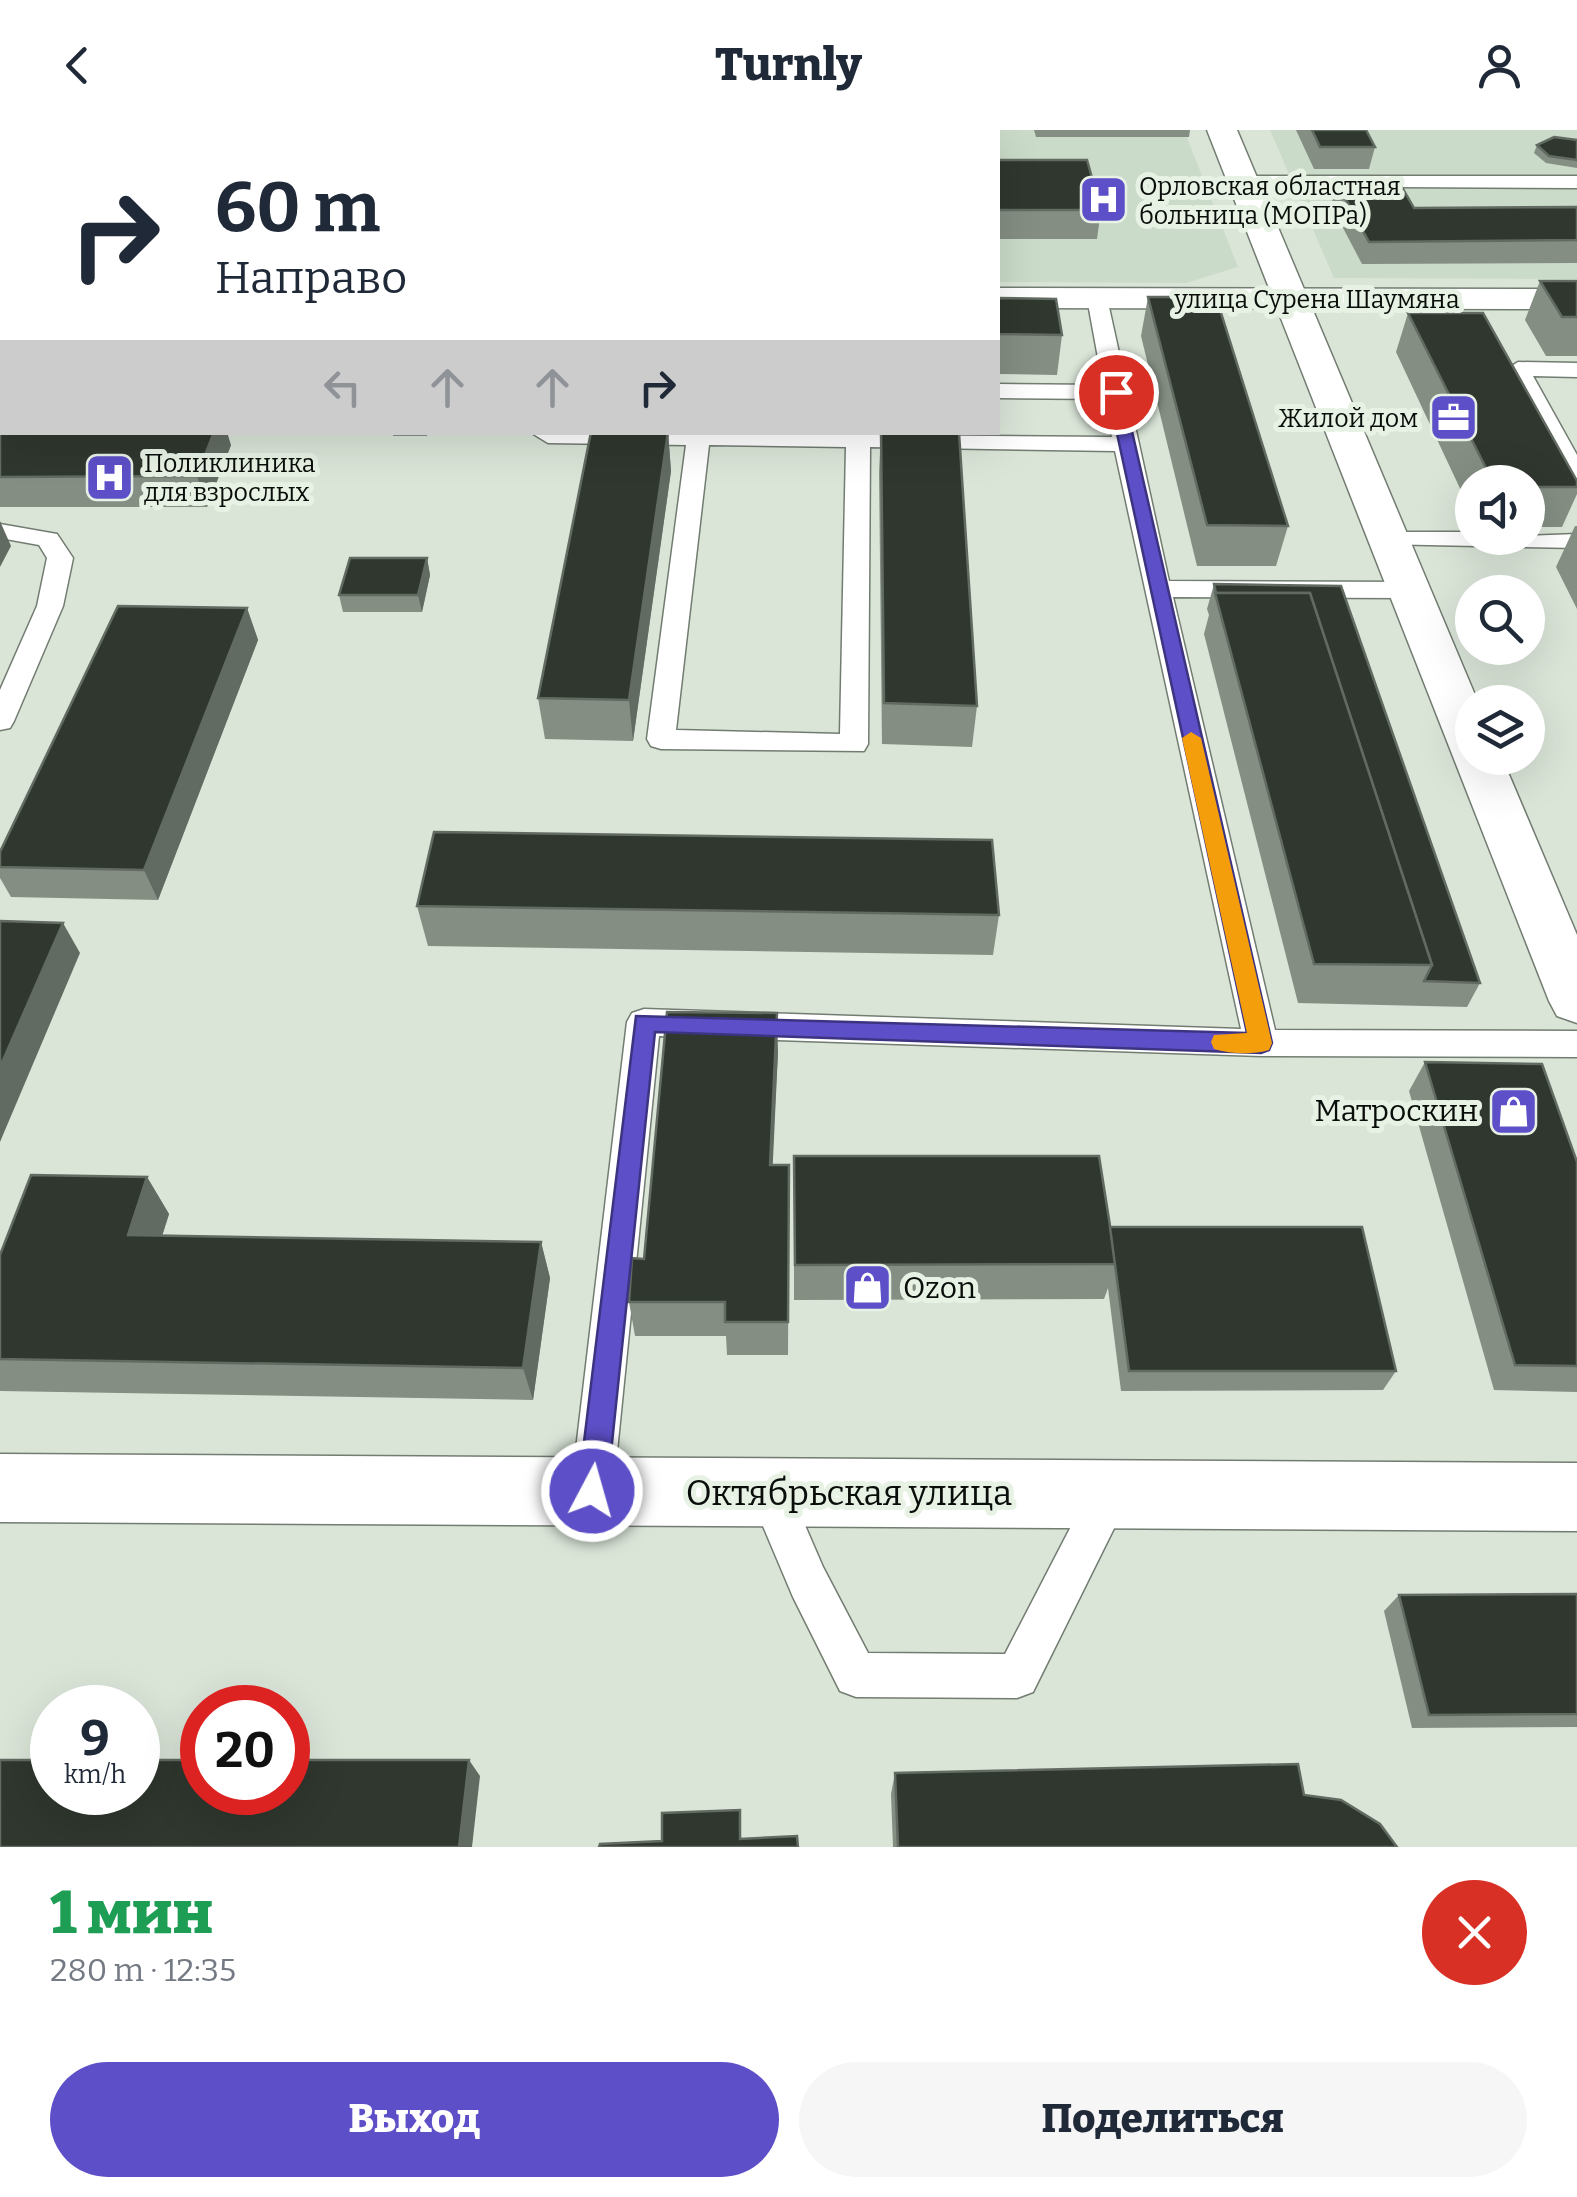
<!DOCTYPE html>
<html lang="ru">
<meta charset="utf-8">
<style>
body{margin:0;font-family:Bitter,serif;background:#f6f6f7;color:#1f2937;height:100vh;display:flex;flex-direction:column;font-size:38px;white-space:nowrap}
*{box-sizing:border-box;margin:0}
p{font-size:32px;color:#747a83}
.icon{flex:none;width:55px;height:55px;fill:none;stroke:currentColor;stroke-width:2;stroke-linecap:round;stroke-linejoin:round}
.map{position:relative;height:1717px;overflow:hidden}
.details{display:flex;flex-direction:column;background:#fff;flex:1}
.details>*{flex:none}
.hud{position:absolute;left:0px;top:0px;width:1000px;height:305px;box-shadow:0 10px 40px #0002;background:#fff;color:#1f2937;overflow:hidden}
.buttons{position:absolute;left:1455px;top:335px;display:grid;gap:20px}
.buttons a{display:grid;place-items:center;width:90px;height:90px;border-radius:50%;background:#fff;box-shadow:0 10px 40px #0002;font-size:50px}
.speed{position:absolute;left:30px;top:1555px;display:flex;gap:20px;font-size:50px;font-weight:700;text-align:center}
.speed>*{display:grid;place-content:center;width:130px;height:130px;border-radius:50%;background:#fff;box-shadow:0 10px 40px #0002;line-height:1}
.speed small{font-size:25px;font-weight:400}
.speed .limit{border:15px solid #d22;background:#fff;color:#111}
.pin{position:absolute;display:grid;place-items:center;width:85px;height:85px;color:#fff;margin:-42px;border:5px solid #fff;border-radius:50%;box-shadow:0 2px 10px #0007}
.me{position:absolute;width:110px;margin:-55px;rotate:6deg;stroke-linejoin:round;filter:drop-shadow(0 0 8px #0008)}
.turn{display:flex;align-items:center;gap:35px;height:210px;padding:0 50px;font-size:45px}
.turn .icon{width:130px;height:130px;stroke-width:2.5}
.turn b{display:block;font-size:70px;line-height:85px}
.lanes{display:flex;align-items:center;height:95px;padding:0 50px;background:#0003;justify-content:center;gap:50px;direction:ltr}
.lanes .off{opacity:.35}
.round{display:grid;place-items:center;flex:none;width:105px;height:105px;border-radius:52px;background:#f6f6f7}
.overview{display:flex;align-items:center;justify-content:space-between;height:170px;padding:0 50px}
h1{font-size:60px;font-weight:800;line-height:75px;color:#1e9e55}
.primary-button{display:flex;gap:20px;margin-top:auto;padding:20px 50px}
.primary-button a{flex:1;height:115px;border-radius:60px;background:#5d4fc7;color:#fff;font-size:40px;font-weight:800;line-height:115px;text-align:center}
.primary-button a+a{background:#f6f6f7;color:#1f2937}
header{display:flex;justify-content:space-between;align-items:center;height:130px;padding:0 50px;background:#fff;font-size:45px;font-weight:800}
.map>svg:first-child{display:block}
</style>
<header><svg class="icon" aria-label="back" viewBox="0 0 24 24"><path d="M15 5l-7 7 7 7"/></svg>Turnly<svg class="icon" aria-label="person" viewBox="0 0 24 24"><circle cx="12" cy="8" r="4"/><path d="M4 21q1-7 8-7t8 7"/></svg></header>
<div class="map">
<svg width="1577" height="1717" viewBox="0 0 1577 1717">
<rect width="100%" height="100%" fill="#dae5d8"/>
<g fill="#cadbc9">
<polygon points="63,0 1184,0 1238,137 1186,153 998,152 998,2 61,2"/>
<polygon points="1270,0 1577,0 1577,149 1334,148"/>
</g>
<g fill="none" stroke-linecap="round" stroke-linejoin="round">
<defs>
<g id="service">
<polygon points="438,0 460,0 461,2 440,2"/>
<polygon points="1243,46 1577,46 1577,58 1236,56 1234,52"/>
<path d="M 1097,162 L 1107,168 L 1169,451 L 1409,452 L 1422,460 L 1409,468 L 1173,467 L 1275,900 L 1577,901 L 1577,927 L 1261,926 L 659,906 L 613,1361 L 607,1375 L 592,1381 L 577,1375 L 571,1361 L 627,892 L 632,883 L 644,879 L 1241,899 L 1115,321 L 870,317 L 868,614 L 864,621 L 661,619 L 651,616 L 647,609 L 686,315 L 548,313 L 530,302 L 1112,307 L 1105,269 L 998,268 L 998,254 L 1103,255 L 1087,168 ZM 709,315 L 846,317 L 840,604 L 676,600 Z"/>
<polygon points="1518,232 1577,233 1577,247 1533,246 1577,325 1577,353 1565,346 1507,239"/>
<polygon points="0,394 57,404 73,428 63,476 14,591 10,598 0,600 0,560 37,476 47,428 39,415 0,408"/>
<polygon points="1388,402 1472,402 1472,408 1577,404 1577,418 1379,414 1376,409"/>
<polygon points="770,1343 785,1349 823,1437 868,1523 1005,1524 1095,1350 1110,1344 1125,1350 1131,1364 1033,1562 1017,1568 856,1567 840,1561 793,1467 749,1363 755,1349"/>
</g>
<g id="minor">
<rect x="0" y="153" width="2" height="20"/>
<polygon points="998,158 1577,159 1577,179 998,178"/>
</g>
<polygon id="secondary" points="1207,0 1237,0 1478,572 1472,572 1472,628 1502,628 1577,805 1577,893 1557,886 1549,871"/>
<polygon id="primary" points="0,1324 1577,1333 1577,1401 0,1392"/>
</defs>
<use href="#service" stroke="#727c71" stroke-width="3"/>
<use href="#minor" stroke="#727c71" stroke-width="3"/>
<use href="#secondary" stroke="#727c71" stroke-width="3"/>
<use href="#primary" stroke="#727c71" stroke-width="3"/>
<use href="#service" fill="#fff" fill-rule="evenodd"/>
<use href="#minor" fill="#fff" fill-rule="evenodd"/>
<use href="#secondary" fill="#fff" fill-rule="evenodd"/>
<use href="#primary" fill="#fff" fill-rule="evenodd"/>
</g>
<g fill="#848e83">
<polygon points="1034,0 1190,0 1189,7 1036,7"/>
<polygon points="1296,0 1366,0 1375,17 1369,39 1314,39"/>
<polygon points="1577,10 1577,38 1546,33 1534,23 1537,15"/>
<polygon points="998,30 1101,80 1097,109 998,109"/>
<polygon points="1337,53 1414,78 1577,77 1577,133 1362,134 1331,75"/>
<polygon points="1540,151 1577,151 1577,226 1546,226 1525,190"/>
<polygon points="1148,167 1288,396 1276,436 1197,436 1141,206"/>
<polygon points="998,168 1062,205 1057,245 998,244"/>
<polygon points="1408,183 1577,351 1577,364 1562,397 1528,397 1528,352 1472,352 1472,384 1396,222"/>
<polygon points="0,193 2,302 231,315 207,377 0,377"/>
<polygon points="393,302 428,302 427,306 393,306"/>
<polygon points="668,302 671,341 633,611 545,609 538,568"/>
<polygon points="881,302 977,576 972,617 882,614 879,342"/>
<polygon points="1575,396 1577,396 1577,479 1556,437"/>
<polygon points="427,428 430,445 422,482 343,482 339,465"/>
<polygon points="1214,454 1480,853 1467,877 1298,873 1204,504 1209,485 1207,479"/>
<polygon points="247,478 258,510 158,770 11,767 0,748 0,722"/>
<polygon points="417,776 999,785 993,825 428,816"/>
<polygon points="778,922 772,1035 789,1035 788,1225 727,1225 726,1206 635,1206 629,1172 644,1129"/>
<polygon points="1425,932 1577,1032 1577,1262 1494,1260 1409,961"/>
<polygon points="794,1026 1110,1097 1396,1241 1383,1260 1121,1261 1108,1158 1104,1169 794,1170"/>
<polygon points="147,1047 169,1084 162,1106 541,1112 550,1148 533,1270 0,1261 0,1125"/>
<polygon points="1577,1464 1577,1597 1412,1598 1384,1481 1399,1465"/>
<polygon points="895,1643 1304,1665 1397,1717 893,1717 891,1664"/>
</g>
<g fill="#626b61">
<polygon points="214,302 227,302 231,315 207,377 197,346"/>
<polygon points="668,302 671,341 633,611 629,570"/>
<polygon points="0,391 11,416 0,437"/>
<polygon points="427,428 430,445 422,482 418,465"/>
<polygon points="247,478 258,510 158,770 144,740"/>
<polygon points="63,793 80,823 0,1012 0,937"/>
<polygon points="777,883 778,922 771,1072 770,1035"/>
<polygon points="147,1047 169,1084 151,1141 128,1105"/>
<polygon points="541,1112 550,1148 533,1270 523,1238"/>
<polygon points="469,1630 480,1646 472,1717 459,1717"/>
</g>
<g fill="#2f372e" stroke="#626b61" stroke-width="2.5">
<polygon points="74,0 130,0 128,2 72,2"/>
<polygon points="134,0 207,0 205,2 132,2"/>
<polygon points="1312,0 1366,0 1375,17 1320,17"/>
<polygon points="1554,7 1577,10 1577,30 1549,26 1537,15"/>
<polygon points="998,30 1087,30 1101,80 998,80"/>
<polygon points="1399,52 1414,78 1577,77 1577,110 1369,112 1337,53"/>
<polygon points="1540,151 1577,151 1577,187 1562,187"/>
<polygon points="1148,167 1216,167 1288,396 1207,395"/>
<polygon points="998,168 1056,169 1062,205 998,204"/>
<polygon points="1408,183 1483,183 1577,351 1577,357 1528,357 1528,352 1493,352"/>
<polygon points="0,193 2,193 2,302 214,302 197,346 0,347"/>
<polygon points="591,302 668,302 629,570 538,568"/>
<polygon points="881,302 959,303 977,576 884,573"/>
<polygon points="350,428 427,428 418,465 339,465"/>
<polygon points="1214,454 1341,456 1480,853 1424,851 1432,835 1310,463 1216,463"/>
<polygon points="1215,463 1310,463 1432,835 1314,834"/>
<polygon points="118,476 247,478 144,740 0,737 0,722"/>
<polygon points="434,702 992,710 999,785 417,776"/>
<polygon points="0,791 63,793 0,937"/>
<polygon points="667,882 777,883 770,1035 789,1035 788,1192 725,1192 725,1172 629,1172 632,1128 644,1129"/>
<polygon points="1425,932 1542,934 1577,1032 1577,1236 1515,1235"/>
<polygon points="794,1026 1099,1026 1116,1134 795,1135"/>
<polygon points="31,1045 147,1047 128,1105 541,1112 523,1238 0,1229 0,1125"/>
<polygon points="1110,1097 1362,1097 1396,1241 1129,1241"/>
<polygon points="1577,1464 1577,1584 1429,1585 1399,1465"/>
<polygon points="0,1630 52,1630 52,1662 138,1662 138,1630 202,1630 202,1662 288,1662 288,1630 469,1630 459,1717 0,1717"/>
<polygon points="1298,1634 1304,1665 1341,1670 1380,1694 1397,1717 898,1717 895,1643"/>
<polygon points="740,1680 740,1709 797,1706 798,1717 599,1717 600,1714 662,1711 662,1683"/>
</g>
<polygon fill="#5d4fc7" stroke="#3c3381" stroke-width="2.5" points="1116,257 1123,262 1272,913 1269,920 1261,923 655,902 607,1361 602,1371 592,1375 582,1371 578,1361 636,886 1247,903 1108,262"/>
<path fill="#f59e0b" d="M 1191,602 L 1201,608 L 1272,913 L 1269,920 C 1253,925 1230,924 1214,919 L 1211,912 L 1214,905 L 1247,903 L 1182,608 Z"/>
<defs>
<symbol id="hospital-square" viewBox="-11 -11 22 22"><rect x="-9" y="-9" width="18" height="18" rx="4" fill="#5d4fc7" stroke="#e7f2e5"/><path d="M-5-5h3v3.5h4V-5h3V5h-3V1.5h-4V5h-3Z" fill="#fff"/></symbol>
<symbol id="office-square" viewBox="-11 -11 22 22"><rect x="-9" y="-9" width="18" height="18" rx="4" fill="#5d4fc7" stroke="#e7f2e5"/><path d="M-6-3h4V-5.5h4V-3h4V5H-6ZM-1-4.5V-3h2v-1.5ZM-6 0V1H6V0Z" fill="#fff"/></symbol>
<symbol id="shop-square" viewBox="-11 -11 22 22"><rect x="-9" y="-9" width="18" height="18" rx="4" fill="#5d4fc7" stroke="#e7f2e5"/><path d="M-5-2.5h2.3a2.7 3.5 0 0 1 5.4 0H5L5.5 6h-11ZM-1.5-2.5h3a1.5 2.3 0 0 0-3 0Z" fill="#fff"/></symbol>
</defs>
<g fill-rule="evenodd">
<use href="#hospital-square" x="1076" y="42" width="55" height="55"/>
<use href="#office-square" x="1426" y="260" width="55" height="55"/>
<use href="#hospital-square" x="82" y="320" width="55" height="55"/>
<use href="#shop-square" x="1486" y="954" width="55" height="55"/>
<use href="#shop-square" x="840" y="1130" width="55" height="55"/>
</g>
<g text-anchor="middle" stroke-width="10" stroke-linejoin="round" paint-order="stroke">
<g font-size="25" fill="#0a0e0a" stroke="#e7f2e5" text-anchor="start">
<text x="1139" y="65">Орловская областная<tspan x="1139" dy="29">больница (МОПРа)</tspan></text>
<text x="1418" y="297" text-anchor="end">Жилой дом</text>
<text x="144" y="342">Поликлиника<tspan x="144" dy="29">для взрослых</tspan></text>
</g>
<g font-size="25" fill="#0a0e0a" stroke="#e7f2e5">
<text x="1317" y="178">улица Сурена Шаумяна</text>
</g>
<g font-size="30" fill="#0a0e0a" stroke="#e7f2e5" text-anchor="end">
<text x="1478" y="991">Матроскин</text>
<text x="903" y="1168" text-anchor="start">Ozon</text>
</g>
<g font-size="35" fill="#0a0e0a" stroke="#e7f2e5">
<text x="849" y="1375">Октябрьская улица</text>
</g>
</g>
</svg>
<div class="buttons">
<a><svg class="icon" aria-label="sound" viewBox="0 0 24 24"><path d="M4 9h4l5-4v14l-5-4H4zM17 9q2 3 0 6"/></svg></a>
<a><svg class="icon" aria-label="search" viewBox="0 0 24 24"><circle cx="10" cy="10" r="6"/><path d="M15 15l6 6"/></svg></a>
<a><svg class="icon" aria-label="layers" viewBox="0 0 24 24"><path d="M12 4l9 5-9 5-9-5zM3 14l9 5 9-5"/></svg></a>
</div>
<div class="speed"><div>9<small>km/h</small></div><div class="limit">20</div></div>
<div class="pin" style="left:1116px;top:262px;background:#d93025"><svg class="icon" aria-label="arrive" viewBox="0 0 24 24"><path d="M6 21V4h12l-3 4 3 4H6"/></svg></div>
<svg class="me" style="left:592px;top:1361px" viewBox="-20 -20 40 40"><circle r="17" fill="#5d4fc7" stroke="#fff" stroke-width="3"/><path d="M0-11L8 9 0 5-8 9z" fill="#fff"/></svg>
<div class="hud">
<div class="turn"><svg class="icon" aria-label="right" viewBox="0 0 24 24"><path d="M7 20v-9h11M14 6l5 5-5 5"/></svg><div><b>60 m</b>Направо</div></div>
<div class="lanes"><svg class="icon off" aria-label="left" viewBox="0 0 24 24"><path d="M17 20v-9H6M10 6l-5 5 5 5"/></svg><svg class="icon off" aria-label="ahead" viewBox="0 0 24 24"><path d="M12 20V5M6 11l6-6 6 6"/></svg><svg class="icon off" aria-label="ahead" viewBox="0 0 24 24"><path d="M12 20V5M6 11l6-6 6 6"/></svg><svg class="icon" aria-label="right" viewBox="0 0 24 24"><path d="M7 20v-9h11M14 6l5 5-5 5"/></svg></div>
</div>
</div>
<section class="details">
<div class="overview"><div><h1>1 мин</h1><p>280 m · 12:35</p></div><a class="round" style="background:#d93025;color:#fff"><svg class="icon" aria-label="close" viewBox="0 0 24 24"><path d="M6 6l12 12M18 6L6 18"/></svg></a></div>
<div class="primary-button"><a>Выход</a><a>Поделиться</a></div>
</section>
